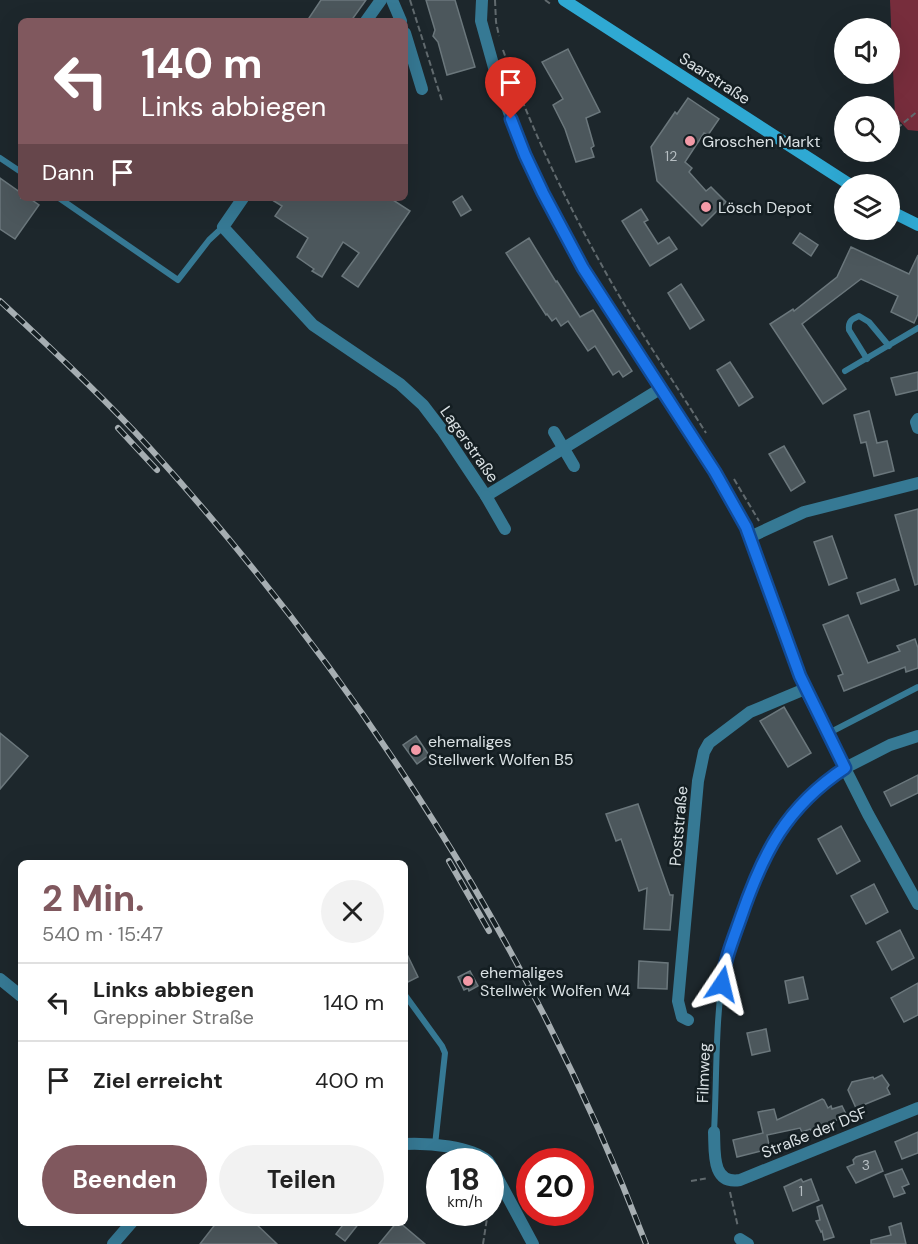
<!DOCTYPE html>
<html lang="de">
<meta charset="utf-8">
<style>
body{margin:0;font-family:"DM Sans",sans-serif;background:#f2f2f2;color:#222;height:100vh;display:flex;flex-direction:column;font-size:22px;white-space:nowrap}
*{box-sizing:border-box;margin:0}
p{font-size:20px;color:#767676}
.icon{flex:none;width:33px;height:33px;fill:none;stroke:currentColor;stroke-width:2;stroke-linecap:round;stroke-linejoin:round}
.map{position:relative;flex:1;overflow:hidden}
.sheet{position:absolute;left:18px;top:860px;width:390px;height:366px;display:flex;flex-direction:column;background:#fff;border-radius:9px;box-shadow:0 6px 24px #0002}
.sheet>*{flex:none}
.hud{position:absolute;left:18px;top:18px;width:390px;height:183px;border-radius:9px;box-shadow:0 6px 24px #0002;background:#80585e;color:#fff;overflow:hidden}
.buttons{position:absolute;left:834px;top:18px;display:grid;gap:12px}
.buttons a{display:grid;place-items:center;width:66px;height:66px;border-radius:50%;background:#fff;box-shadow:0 6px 24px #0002;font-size:30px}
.speed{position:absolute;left:426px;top:1148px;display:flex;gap:12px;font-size:30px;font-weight:700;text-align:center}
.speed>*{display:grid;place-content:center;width:78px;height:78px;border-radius:50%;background:#fff;box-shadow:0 6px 24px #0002;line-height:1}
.speed small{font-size:15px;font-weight:400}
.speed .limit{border:9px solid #d22;background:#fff;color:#111}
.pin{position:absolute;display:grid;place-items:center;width:51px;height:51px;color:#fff;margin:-62px -26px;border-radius:50% 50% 50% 0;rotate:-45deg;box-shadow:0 0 6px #0007}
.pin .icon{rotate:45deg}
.me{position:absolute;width:66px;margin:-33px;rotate:10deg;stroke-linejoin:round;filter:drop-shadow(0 0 4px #0008)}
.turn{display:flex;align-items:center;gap:21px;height:126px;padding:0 24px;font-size:27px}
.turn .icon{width:78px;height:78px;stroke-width:2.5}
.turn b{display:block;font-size:42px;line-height:51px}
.then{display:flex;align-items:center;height:57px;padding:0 24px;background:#0003;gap:12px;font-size:22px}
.round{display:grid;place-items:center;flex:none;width:63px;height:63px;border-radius:32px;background:#f2f2f2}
.head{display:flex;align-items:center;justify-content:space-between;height:102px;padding:0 24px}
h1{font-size:36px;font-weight:700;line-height:45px;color:#80585e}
.action{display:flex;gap:12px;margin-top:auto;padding:12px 24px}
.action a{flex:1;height:69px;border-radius:36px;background:#80585e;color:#fff;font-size:24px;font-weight:700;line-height:69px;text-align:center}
.action a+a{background:#f2f2f2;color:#222}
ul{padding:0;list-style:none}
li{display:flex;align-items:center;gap:18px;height:78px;padding:0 24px;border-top:2px solid #e0e0e0}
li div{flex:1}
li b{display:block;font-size:22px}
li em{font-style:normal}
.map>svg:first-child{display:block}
</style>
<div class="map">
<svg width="918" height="1244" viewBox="0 0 918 1244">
<rect width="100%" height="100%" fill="#1d272c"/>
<polygon fill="#772d3c" points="890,0 918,0 918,131 908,130 895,116"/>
<g fill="#4c575c" stroke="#6b777c" stroke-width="1.5">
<polygon points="321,0 366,0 351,21 307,21"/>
<polygon points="426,0 455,0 475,67 447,75 438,42 433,36 435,30"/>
<polygon points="568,49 600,112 586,118 594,146 591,148 594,157 576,162 565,129 553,105 563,99 542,62"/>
<polygon points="688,98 719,119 708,135 704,133 685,162 692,168 689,172 706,191 711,187 726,202 702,226 657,181 651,147 675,112 677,114"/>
<polygon points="0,178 21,193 21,198 29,198 39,205 15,239 0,229"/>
<polygon points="462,196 471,210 461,216 453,202"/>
<polygon points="269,198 390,198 410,211 358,287 342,276 359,253 343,242 322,277 312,271 314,269 297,257 308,238 275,216 282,206"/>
<polygon points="641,209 648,220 644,222 658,244 669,237 677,249 650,266 622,221"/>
<polygon points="800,233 818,245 811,256 793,243"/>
<polygon points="529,238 556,282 557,281 580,317 593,310 632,371 623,377 619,371 613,375 595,346 588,351 568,321 561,326 556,318 552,321 547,314 546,315 506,253"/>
<polygon points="851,247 909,274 918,255 918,314 914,323 891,312 898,296 861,279 802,324 846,389 823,404 770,324 793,309 794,311 837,277"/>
<polygon points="681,284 704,320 690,329 668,293"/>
<polygon points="730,362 753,397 739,406 717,370"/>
<polygon points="918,372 918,390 896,395 891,378"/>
<polygon points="869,411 877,443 887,441 894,471 874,476 866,442 861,443 854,415"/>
<polygon points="784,446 805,482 791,491 769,454"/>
<polygon points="918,509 918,584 915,585 895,515"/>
<polygon points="832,536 847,578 829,585 814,542"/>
<polygon points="895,579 899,590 861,604 857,593"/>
<polygon points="848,615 868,663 900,651 897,646 915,639 918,648 918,668 906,672 905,667 844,691 838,676 843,674 823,625"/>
<polygon points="784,707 811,753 788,767 760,721"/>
<polygon points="0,733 28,756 0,789"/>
<polygon points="416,736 429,755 417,764 403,745"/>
<polygon points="918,775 918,793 891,806 884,792"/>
<polygon points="638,804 670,895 673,895 670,930 644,929 647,888 639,891 621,839 616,841 606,814"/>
<polygon points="841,826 860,861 837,874 818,839"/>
<polygon points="874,884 888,912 866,924 851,896"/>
<polygon points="900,930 914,958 892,970 877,942"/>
<polygon points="405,950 418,977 408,982 405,977"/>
<polygon points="639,961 668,963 667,989 638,988"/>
<polygon points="470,971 478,986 469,991 468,988 464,990 458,977"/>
<polygon points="803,977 808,999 789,1003 785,981"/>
<polygon points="918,983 918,1015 904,1022 891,998"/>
<polygon points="766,1029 770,1051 752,1055 747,1033"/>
<polygon points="882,1075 889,1085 887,1088 890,1094 856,1108 848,1090 852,1082 873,1077 874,1079"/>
<polygon points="822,1099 824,1100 828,1108 831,1106 832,1109 842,1106 847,1116 811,1130 810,1129 802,1132 800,1128 767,1135 769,1145 764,1146 765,1150 737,1157 733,1140 763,1133 758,1112 774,1109 777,1120"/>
<polygon points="918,1132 918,1153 902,1159 895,1142"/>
<polygon points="875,1151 883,1171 856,1183 847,1167 854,1164 853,1160 856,1157"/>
<polygon points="902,1169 909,1184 902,1187 905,1193 894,1197 885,1175"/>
<polygon points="801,1179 803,1182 811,1179 819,1200 793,1211 784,1187"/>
<polygon points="822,1205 834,1237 824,1240 822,1231 821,1232 816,1221 820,1220 817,1207"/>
<polygon points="217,1222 254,1222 277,1244 200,1244"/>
<polygon points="345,1222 360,1222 345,1241 336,1234"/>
<polygon points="397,1222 399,1222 425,1244 379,1244"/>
<polygon points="901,1223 906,1244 871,1244 871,1240 891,1235 889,1227"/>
</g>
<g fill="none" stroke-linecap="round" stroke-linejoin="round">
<g stroke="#616a6e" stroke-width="2" stroke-dasharray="6 3" stroke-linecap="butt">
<polyline points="410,0 442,101"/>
<polyline points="495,0 496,22 499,36"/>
<polyline points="545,0 552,5"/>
<path d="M 503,50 C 529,123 562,194 600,262 C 632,321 671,377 706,433"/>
<polyline points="890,134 918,111"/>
<polyline points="734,479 759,521"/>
<polyline points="691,1181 708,1178"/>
<polyline points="730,1192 738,1227"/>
<polyline points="490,1210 499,1206"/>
<polyline points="483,1244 488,1212"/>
</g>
<g stroke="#367994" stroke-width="6">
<polyline points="0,158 21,172"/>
<polyline points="59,198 178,280 209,240 223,227"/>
<path d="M 867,359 L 849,330 C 848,321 852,319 859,316 L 869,322 L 889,346"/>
<polyline points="845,371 918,328"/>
<polyline points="827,734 918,687"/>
<polyline points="405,995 442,1046 445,1053 435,1145"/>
<path d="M 714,1132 C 717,1077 715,1021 724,967 C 726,951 735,934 740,919 C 763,854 785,808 845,768"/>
</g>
<g stroke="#367994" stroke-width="12">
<polyline points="392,0 401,21"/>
<polyline points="482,0 481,21 498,82 518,137 543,193 583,268 715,472 746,527 805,689 868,814 918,904"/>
<polyline points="366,21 381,0"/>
<polyline points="405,33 422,89"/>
<polyline points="243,198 223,227 313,325 400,384 423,405 442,430 486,496 660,389"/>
<polyline points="918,419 916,422 918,428"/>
<polyline points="554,432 574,466"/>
<polyline points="486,496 505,529"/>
<polyline points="750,537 804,512 918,483"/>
<polyline points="845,768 890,745 918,736"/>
<polyline points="0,979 21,996"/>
<polyline points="688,1020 682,1017 678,1001 698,781 704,752 709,743 750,712 805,689"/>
<path d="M 714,1132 C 715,1151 711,1185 740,1180 L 918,1108"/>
<path d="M 405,1144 C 429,1143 470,1146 488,1161"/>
<polyline points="490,1164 533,1244"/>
<polyline points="740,1239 748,1244"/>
<polyline points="113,1244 132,1222"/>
</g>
<g stroke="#2fa9d3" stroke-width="12">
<polyline points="564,0 849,184"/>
<polyline points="890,211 918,225"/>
</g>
<defs>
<g id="rail">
<path d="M 0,301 C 51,348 102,396 149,447 C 361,681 533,949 646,1244"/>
<polyline points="118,428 157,470"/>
<polyline points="449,861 489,931"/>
</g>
</defs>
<use href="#rail" stroke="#a6aeb2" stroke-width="6"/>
<use href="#rail" stroke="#141e22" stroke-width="4" stroke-dasharray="11" stroke-linecap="butt"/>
</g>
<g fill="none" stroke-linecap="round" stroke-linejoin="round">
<defs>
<path id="route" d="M 511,119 L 525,155 L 543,193 L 583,268 L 715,472 L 746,527 L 800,676 L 845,768 C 786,807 763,853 741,917 C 733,940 724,961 722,984"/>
</defs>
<use href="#route" stroke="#114b97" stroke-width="15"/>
<use href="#route" stroke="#1a73e8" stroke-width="10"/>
</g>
<g fill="#f39aa7" stroke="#141e22" stroke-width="2">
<circle cx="690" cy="141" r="6"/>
<circle cx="706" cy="207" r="6"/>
<circle cx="416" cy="750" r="6"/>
<circle cx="468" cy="981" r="6"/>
</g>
<g text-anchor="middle" stroke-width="5" stroke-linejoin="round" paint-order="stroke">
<g font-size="14" fill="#b6bec2">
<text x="671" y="161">12</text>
<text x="866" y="1170">3</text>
<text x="801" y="1196">1</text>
</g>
<g font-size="16" fill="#dae1e4" stroke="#141e22">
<text transform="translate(715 78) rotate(33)" y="6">Saarstraße</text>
<text transform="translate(470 444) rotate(55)" y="6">Lagerstraße</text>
<text transform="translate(678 826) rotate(-85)" y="6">Poststraße</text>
<text transform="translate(703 1073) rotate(-88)" y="6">Filmweg</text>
<text transform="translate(814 1132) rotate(-22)" y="6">Straße der DSF</text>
</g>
<g font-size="16" fill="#dae1e4" stroke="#141e22" text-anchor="start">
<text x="702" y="147">Groschen Markt</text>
<text x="718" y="213">Lösch Depot</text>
<text x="428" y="747">ehemaliges<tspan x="428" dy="18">Stellwerk Wolfen B5</tspan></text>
<text x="480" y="978">ehemaliges<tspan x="480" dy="18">Stellwerk Wolfen W4</tspan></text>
</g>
</g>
</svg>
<div class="buttons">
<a><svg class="icon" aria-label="sound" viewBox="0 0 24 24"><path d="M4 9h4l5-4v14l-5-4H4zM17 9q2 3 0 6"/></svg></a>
<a><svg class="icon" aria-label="search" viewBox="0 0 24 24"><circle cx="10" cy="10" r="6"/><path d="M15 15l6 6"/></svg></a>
<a><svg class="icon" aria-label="layers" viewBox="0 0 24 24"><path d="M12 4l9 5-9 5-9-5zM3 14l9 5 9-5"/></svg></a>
</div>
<div class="speed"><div>18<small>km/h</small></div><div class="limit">20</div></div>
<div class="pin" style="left:511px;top:119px;background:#d93025"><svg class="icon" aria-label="arrive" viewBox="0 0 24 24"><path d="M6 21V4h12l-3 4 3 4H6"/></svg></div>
<svg class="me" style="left:722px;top:984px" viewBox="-20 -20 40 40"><path d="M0-17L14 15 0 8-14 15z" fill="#1a73e8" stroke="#fff" stroke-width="4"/></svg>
<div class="hud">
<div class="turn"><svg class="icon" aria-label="left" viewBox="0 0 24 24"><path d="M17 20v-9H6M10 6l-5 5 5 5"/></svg><div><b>140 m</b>Links abbiegen</div></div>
<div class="then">Dann<svg class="icon" aria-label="arrive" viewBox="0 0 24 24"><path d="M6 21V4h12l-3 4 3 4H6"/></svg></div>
</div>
<section class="sheet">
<div class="head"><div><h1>2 Min.</h1><p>540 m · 15:47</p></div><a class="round"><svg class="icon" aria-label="close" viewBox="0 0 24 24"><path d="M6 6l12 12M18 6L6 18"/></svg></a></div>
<ul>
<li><svg class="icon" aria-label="left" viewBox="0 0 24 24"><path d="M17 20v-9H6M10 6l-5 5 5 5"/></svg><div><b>Links abbiegen</b><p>Greppiner Straße</p></div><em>140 m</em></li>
<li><svg class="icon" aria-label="arrive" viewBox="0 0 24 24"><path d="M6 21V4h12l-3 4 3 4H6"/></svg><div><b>Ziel erreicht</b></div><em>400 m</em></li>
</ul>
<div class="action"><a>Beenden</a><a>Teilen</a></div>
</section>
</div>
